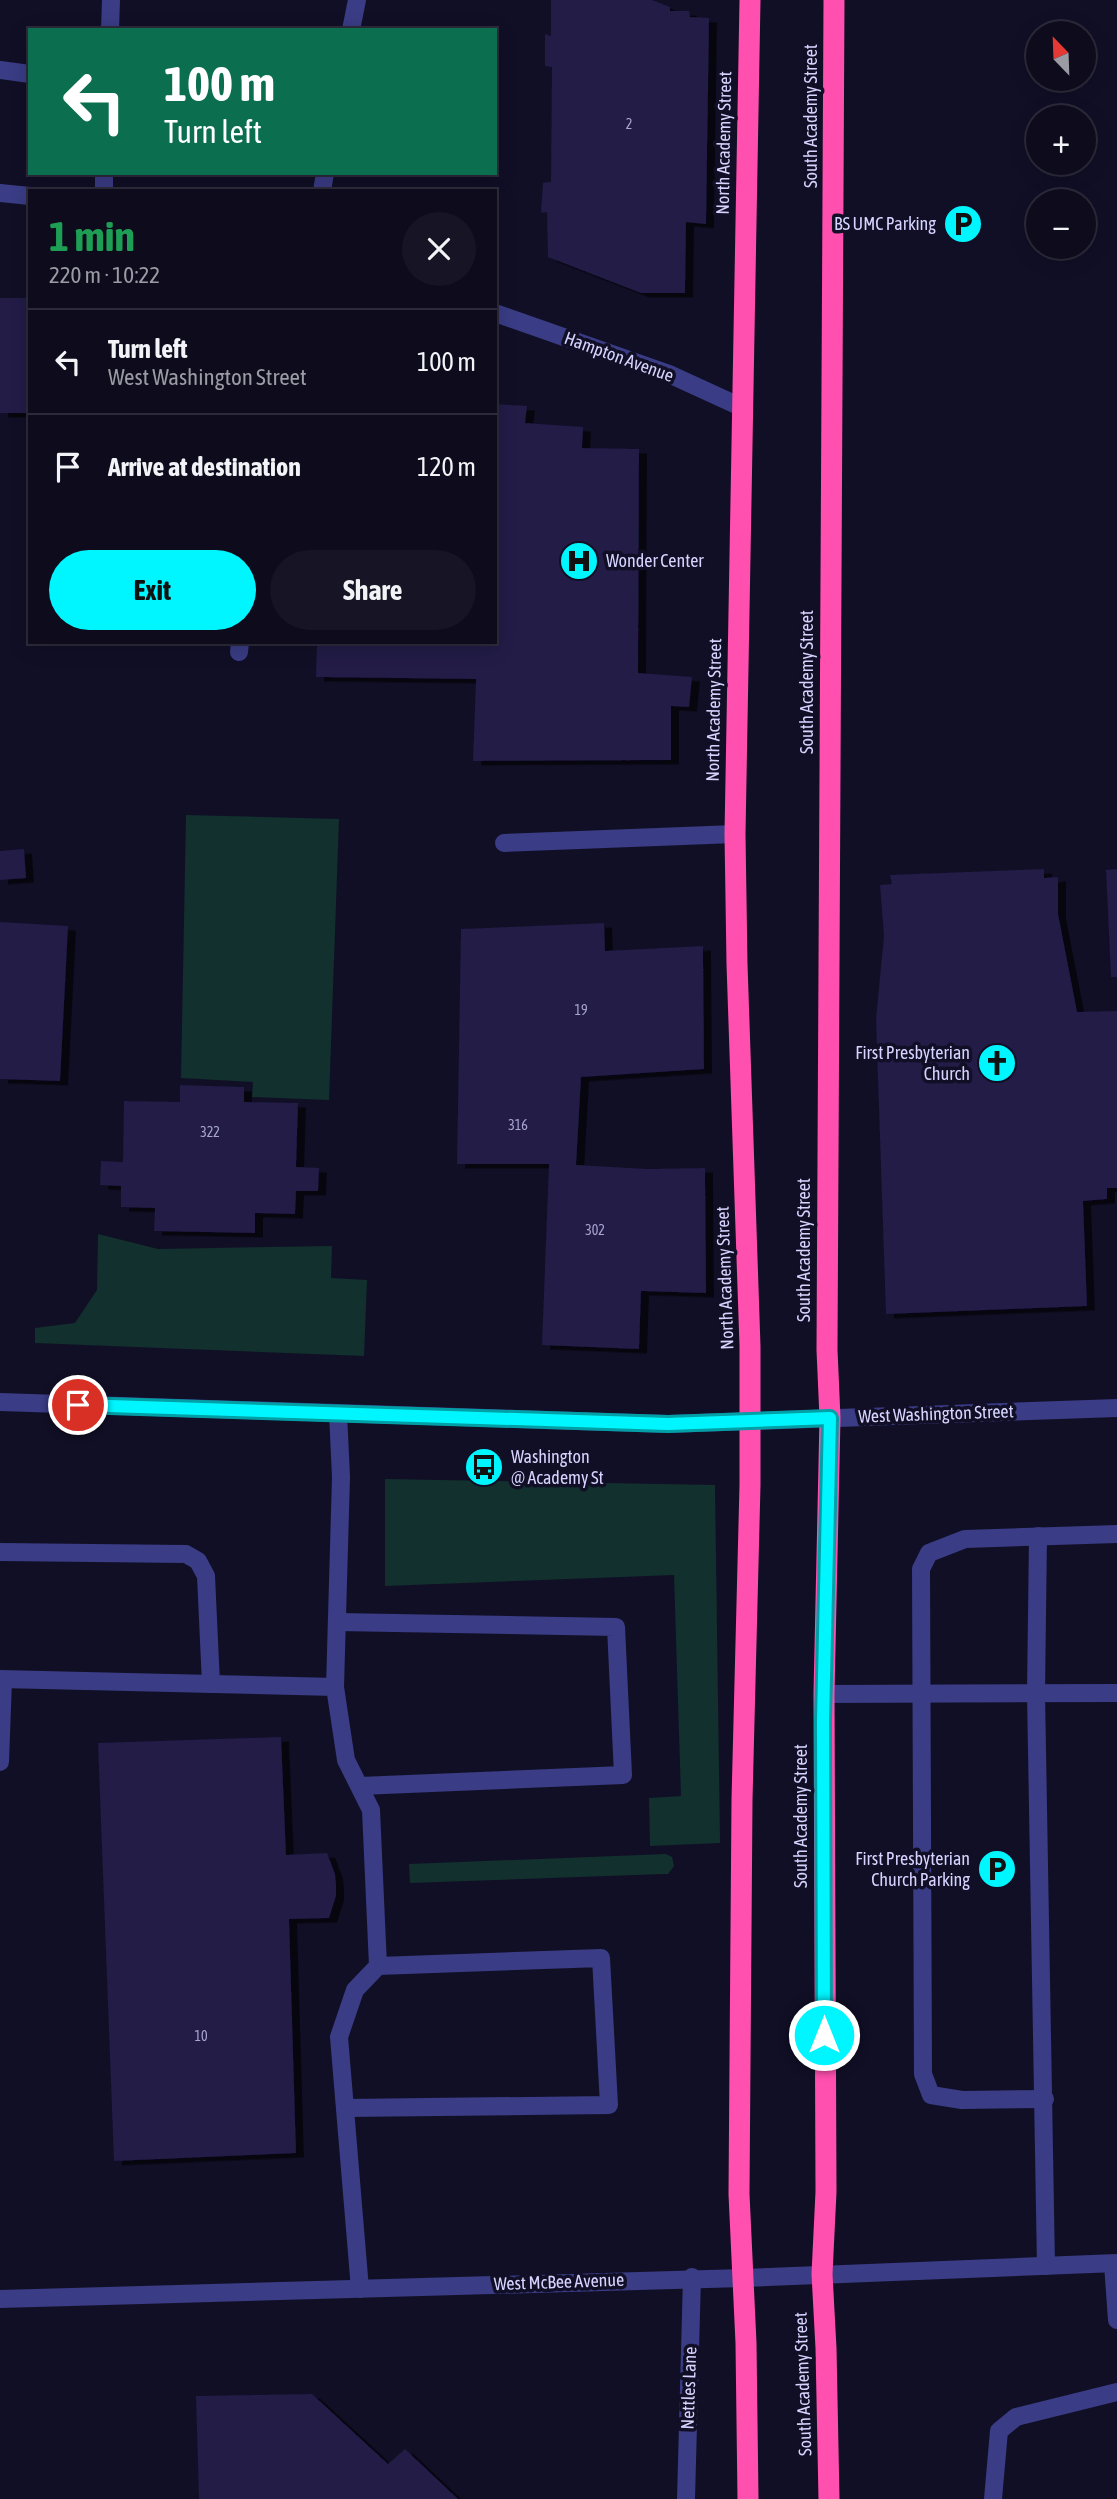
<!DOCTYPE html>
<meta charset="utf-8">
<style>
body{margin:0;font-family:"Asap Condensed",sans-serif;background:#161425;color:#f1f3f6;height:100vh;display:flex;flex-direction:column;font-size:26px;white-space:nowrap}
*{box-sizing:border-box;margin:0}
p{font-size:23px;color:#9a9ba3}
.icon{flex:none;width:38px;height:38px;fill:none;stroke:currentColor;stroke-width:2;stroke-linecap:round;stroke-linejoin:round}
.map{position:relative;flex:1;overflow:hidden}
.side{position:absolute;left:28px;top:189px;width:469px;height:455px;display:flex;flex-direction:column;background:#0d0b1c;border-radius:0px;box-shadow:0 4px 18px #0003,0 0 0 2px #2d2b3b}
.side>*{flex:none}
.guide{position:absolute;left:28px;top:28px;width:469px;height:147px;border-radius:0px;box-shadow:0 4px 18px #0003,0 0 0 2px #2d2b3b;background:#0b6e4f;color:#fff;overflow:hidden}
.needle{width:46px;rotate:337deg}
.tools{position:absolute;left:1026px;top:21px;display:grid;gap:14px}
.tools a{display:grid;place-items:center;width:70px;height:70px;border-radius:50%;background:#0d0b1c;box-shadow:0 4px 18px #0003,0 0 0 2px #2d2b3b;font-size:35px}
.pin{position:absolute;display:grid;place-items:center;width:60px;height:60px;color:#fff;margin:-30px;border:4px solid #fff;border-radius:50%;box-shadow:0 2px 7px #0007}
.me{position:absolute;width:77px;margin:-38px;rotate:0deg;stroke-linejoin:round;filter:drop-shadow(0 0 5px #0008)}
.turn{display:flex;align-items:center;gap:24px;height:147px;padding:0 21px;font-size:32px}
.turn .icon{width:91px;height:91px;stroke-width:2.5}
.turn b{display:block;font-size:49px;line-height:60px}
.round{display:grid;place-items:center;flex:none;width:74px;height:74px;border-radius:37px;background:#161425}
.summary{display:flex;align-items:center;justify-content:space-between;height:119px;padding:0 21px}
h1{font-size:42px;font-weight:700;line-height:52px;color:#1e9e55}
.button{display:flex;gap:14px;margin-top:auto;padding:14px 21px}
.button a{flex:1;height:80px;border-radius:42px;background:#00f6ff;color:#111;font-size:28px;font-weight:700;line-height:80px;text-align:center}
.button a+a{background:#161425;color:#f1f3f6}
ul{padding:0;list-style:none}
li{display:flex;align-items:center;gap:21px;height:105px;padding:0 21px;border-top:2px solid #2d2b3b}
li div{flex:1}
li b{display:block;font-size:26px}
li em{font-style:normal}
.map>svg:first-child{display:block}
</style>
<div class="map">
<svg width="1117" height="2499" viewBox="0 0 1117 2499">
<defs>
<filter id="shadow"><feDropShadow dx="8" dy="4.5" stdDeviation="0" flood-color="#0009"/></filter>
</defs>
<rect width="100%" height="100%" fill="#110f26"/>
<g fill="#12302d">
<polygon points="186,815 339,819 329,1100 252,1097 253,1082 181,1078"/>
<polygon points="98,1234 158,1249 332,1246 331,1278 367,1280 364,1356 35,1343 35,1328 75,1323 97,1290"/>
<polygon points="385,1479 715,1485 720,1843 650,1846 649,1798 681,1796 674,1575 385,1586"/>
<polygon points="666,1854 672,1857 674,1866 668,1874 663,1874 410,1883 409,1864"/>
</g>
<g fill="#211b47" filter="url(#shadow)">
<polygon points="551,0 652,0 670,7 670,11 689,11 690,17 709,18 706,224 686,222 685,293 641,293 548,257 547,212 541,213 543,183 551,182 552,67 545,66 545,34 551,36"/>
<rect x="0" y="298" width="30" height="115"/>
<polygon points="495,404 527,406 525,423 583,427 582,448 639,449 638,673 692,677 689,707 671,706 671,760 473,761 476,679 316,677 317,642 495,642"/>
<polygon points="24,849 26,878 0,880 0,851"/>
<polygon points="1044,869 1044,878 1058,877 1058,914 1077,1012 1117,1011 1117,1188 1107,1188 1107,1199 1083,1201 1087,1306 886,1314 876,1019 884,936 880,885 892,884 890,875"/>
<polygon points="1117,869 1117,977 1111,977 1106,870"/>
<polygon points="0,922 68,926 60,1081 0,1079"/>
<polygon points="604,923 605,951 703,946 704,1069 581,1077 576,1165 647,1169 705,1168 706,1293 641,1291 639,1349 542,1345 549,1164 457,1164 461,929"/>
<polygon points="180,1085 244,1087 244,1102 298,1103 296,1167 319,1168 318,1191 296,1191 295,1214 255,1213 255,1233 154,1231 155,1208 121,1207 121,1186 100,1185 101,1161 123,1162 124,1101 180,1102"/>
<polygon points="281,1737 286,1855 327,1853 335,1874 336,1885 336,1896 329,1918 289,1919 296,2153 114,2161 98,1743"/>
<polygon points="312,2394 388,2464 405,2449 458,2499 199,2499 196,2396"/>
</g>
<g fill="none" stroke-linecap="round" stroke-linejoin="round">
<g stroke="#3a3c85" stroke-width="18">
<polyline points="110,30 111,0"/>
<polyline points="351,30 357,0"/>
<polyline points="0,70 30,74"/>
<polyline points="104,191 104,173"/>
<polyline points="322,191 325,173"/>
<polyline points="0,193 30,196"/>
<polyline points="495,313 669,374 741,407"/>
<polyline points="239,652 240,642"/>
<polyline points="504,843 735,834"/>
<polyline points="0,1402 668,1424 1117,1408"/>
<polyline points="338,1413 341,1477 335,1687 346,1760 371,1810 378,1966 355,1990 339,2037 360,2289"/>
<polyline points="1038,1536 1036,1693 1046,2266"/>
<polyline points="0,1552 186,1554 198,1561 206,1576 211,1684"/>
<polyline points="337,1622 616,1627 623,1775 360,1786"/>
<polyline points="0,1679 335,1687"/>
<polyline points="824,1694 1117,1693"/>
<polyline points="0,1762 3,1680"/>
<polyline points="1045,2099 962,2100 931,2095 923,2074 921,1569 929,1553 965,1539 1117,1534"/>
<polyline points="345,2108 609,2105 601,1958 378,1966"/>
<polyline points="1113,2264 1117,2320"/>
<polyline points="0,2299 743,2278 1117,2263"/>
<polyline points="686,2499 692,2277"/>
<polyline points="993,2499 999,2431 1016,2417 1117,2392"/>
</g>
<g stroke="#ff4faf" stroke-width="21">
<polyline points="748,2499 746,2343 739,2194 742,1800 750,1485 750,1346 737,964 735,834 750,0"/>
<polyline points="829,2499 826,2348 822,2274 826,2192 824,1694 830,1418 827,1350 834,0"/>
</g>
</g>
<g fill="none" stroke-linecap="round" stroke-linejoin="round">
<defs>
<polyline id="route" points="78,1405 668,1424 830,1418 823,1720 824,2035"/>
</defs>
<use href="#route" stroke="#00a0a6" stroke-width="18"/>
<use href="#route" stroke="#00f6ff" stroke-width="12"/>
</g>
<defs>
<symbol id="parking-disc" viewBox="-11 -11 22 22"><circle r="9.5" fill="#00f6ff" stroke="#110f26"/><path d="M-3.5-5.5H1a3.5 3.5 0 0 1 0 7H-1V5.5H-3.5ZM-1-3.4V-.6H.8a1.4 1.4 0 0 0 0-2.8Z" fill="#111"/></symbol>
<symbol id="hospital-disc" viewBox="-11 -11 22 22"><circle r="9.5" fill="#00f6ff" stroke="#110f26"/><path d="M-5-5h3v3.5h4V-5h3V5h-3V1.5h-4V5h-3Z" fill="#111"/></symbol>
<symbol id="church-disc" viewBox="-11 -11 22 22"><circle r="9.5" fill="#00f6ff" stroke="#110f26"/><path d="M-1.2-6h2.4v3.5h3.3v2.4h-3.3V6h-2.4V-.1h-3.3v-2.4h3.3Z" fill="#111"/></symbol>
<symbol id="bus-disc" viewBox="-11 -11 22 22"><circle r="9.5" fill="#00f6ff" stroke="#110f26"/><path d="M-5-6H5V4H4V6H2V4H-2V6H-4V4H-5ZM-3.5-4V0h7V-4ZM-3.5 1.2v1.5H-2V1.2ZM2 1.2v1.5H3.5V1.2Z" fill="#111"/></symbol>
</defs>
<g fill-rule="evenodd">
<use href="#parking-disc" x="941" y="202" width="44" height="44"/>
<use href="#hospital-disc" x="557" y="539" width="44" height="44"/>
<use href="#church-disc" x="975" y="1041" width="44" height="44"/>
<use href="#bus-disc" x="462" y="1445" width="44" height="44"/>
<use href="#parking-disc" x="975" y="1847" width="44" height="44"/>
</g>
<g text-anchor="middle" stroke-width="7" stroke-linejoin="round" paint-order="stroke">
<g font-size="14" fill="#a9a6d1">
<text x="629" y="129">2</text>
<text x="581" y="1015">19</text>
<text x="518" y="1130">316</text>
<text x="210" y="1137">322</text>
<text x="595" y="1235">302</text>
<text x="201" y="2041">10</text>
</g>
<g font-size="18" fill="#d6d4ff" stroke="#110f26">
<text transform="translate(811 116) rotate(-90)" y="6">South Academy Street</text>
<text transform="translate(724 143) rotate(-89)" y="6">North Academy Street</text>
<text transform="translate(619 357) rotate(20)" y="6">Hampton Avenue</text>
<text transform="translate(807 682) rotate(-90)" y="6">South Academy Street</text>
<text transform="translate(714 710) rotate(-89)" y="6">North Academy Street</text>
<text transform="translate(804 1250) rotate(-90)" y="6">South Academy Street</text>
<text transform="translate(725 1278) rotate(-92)" y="6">North Academy Street</text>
<text transform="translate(936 1414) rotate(-2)" y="6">West Washington Street</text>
<text transform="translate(801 1816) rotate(-90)" y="6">South Academy Street</text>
<text transform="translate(559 2282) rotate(-2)" y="6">West McBee Avenue</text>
<text transform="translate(803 2384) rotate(-92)" y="6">South Academy Street</text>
<text transform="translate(689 2388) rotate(-88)" y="6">Nettles Lane</text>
</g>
<g font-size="18" fill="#d6d4ff" stroke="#110f26" text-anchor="end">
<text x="936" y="230">BS UMC Parking</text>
<text x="606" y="567" text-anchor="start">Wonder Center</text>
<text x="970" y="1059">First Presbyterian<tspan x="970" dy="21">Church</tspan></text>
<text x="511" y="1463" text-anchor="start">Washington<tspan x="511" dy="21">@ Academy St</tspan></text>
<text x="970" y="1865">First Presbyterian<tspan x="970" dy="21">Church Parking</tspan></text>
</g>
</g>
</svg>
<div class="tools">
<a><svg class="needle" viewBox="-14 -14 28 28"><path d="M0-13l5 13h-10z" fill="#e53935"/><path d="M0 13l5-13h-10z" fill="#9a9ba3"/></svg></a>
<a>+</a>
<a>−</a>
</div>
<div class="pin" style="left:78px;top:1405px;background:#d93025"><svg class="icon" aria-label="arrive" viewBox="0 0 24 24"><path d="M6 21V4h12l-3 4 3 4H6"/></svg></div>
<svg class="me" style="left:824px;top:2035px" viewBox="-20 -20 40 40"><circle r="17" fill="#00f6ff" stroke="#fff" stroke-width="3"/><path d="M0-11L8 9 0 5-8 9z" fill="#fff"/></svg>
<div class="guide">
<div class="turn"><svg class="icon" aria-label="left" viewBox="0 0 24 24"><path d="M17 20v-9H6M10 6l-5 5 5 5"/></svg><div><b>100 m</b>Turn left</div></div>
</div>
<section class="side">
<div class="summary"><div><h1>1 min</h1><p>220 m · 10:22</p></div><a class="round"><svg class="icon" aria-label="close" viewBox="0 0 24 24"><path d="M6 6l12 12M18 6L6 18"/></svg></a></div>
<ul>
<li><svg class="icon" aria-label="left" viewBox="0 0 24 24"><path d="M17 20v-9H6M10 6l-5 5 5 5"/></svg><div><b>Turn left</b><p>West Washington Street</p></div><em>100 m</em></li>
<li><svg class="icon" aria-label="arrive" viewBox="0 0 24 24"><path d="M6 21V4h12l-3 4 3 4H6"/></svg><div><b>Arrive at destination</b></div><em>120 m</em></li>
</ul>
<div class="button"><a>Exit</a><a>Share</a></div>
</section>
</div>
